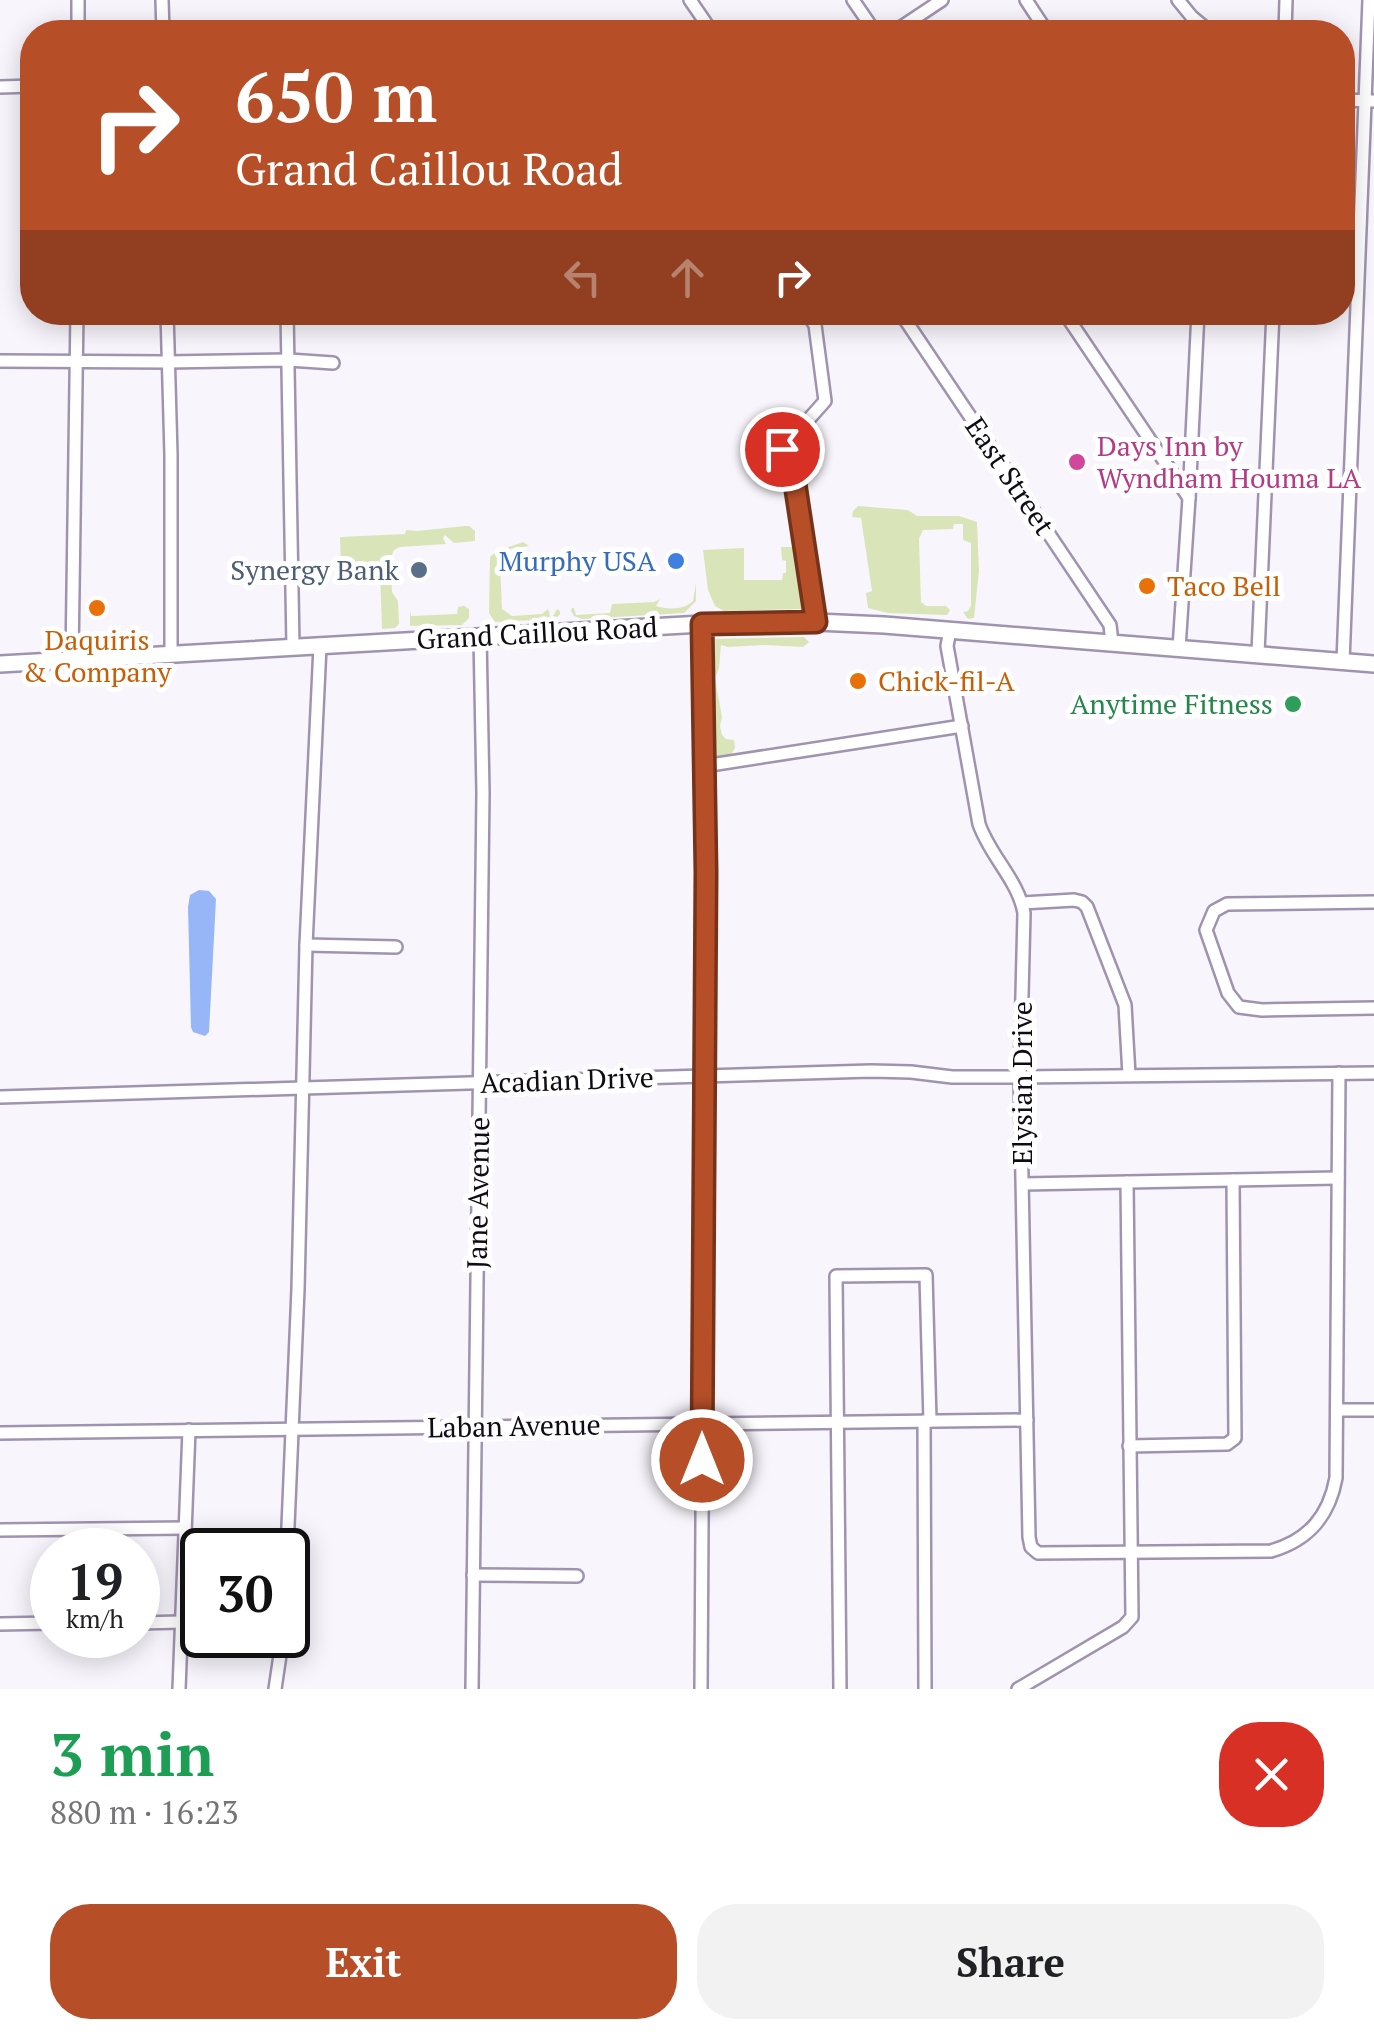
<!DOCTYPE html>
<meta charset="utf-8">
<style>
body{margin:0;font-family:"PT Serif",serif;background:#f2f2f2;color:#202124;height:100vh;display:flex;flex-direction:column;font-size:38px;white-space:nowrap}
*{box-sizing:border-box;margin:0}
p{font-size:32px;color:#757577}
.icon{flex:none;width:55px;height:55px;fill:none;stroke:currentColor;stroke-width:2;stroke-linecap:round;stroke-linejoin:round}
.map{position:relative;height:1689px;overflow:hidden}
.panel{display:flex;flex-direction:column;background:#fff;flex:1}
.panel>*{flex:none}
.guide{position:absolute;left:20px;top:20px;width:1335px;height:305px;border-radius:40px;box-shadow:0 5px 25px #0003;background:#b64f28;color:#fff;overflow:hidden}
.speed{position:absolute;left:30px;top:1528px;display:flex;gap:20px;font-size:50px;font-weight:700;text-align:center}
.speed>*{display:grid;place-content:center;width:130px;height:130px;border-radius:50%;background:#fff;box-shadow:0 5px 25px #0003;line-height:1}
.speed small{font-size:25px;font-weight:400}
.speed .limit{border:5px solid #111;border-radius:15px;background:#fff;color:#111}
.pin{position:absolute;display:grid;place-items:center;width:85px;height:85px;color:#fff;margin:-42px;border:5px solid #fff;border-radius:50%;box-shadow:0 2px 10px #0007}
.me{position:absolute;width:110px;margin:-55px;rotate:0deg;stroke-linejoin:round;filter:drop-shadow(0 0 8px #0008)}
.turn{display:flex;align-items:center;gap:35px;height:210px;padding:0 50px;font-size:45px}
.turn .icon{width:130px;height:130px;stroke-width:2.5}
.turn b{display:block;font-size:70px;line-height:85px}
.lanes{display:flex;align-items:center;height:95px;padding:0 50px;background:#0003;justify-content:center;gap:50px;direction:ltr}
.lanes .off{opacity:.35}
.round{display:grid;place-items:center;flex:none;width:105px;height:105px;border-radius:40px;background:#f2f2f2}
.summary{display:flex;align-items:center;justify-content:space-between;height:170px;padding:0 50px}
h1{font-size:60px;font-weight:700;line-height:75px;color:#1e9e55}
.button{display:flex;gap:20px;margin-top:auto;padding:20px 50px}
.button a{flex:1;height:115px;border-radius:40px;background:#b64f28;color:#fff;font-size:40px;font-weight:700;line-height:115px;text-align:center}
.button a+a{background:#f2f2f2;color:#202124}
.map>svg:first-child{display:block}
</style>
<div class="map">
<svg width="1374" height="1689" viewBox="0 0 1374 1689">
<rect width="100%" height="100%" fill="#f8f6fc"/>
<g fill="#d9e5b8">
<polygon points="858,506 908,510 917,516 959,516 977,522 979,571 974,618 968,619 963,612 968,611 971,606 971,543 963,540 963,524 954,524 953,529 923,530 919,539 921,602 926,606 946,606 950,610 947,615 888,613 868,608 866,593 872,591 861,518 852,517 853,511"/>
<polygon points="465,526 469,526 475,531 475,541 454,543 445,535 443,538 446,544 400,547 394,550 390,559 392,592 398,601 399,624 395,628 382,629 380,571 341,573 340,537 405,534 406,530 417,531"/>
<polygon points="796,539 808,607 802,609 724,611 715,606 708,590 703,550 744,548 744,580 782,580 783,573 786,573 786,561 782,560 781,547 793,547 793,541"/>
<polygon points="523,542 529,546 510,549 500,562 502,609 512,616 542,614 548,609 550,616 553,616 557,609 560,611 560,614 555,619 495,622 489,613 490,557 497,551"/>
<path d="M 696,583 L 696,601 L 684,613 L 582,619 L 574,616 L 571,611 L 572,608 L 574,608 L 576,615 L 610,613 L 612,604 L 654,602 L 660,599 L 656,606 C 666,609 683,611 693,601 Z"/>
<polygon points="464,606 469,609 469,618 462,625 410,626 410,610 411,616 457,614 458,607"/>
<polygon points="804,637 809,642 803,647 765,645 728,647 721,645 719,668 715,678 722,717 720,726 722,735 726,739 734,740 735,748 729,758 714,759 709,751 711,639"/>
</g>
<polygon fill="#96b6f7" points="199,890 209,891 216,899 209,1032 205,1036 193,1032 191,1027 188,907 190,895"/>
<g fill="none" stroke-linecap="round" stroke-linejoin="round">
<defs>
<g id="minor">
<polyline points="162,0 163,32"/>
<polyline points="690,0 712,32"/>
<polyline points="853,0 875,32"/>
<polyline points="1026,0 1047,32"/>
<polyline points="1178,0 1192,17 1210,32"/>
<polyline points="78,32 78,0"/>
<polyline points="894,32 942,0"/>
<polyline points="1285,32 1286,0"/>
<polyline points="0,87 32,86"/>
<polyline points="1342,100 1374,101"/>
<polyline points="167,312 171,455 171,653"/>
<polyline points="287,312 293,646"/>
<polyline points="806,312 815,325 825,401 782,449 795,484 816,622"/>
<polyline points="900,312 1110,625 1112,643"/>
<polyline points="1064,312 1189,498 1179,648"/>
<polyline points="0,361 168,362 289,360 333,363"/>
<polyline points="1189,498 1198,312"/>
<path d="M 950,630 L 947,646 L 979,824 C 990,856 1018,880 1024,913 L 1020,1077 L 1029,1537 L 1031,1547 L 1038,1553 L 1271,1551 C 1309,1540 1329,1516 1336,1478 L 1339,1073"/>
<polyline points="1258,653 1273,312"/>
<polyline points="72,659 77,312"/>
<polyline points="1343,662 1369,0"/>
<polyline points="704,766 962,726"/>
<polyline points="1374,902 1227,904 1214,911 1206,930 1228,993 1239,1007 1262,1010 1374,1008"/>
<polyline points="1022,903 1074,900 1082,902 1087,907 1125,1005 1129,1075"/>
<polyline points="306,945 396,947"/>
<polyline points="0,1097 871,1071 911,1072 952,1077 1020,1077 1374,1073"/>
<polyline points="1023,1184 1338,1178"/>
<polyline points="1337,1410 1374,1410"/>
<polyline points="924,1421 925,1689"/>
<polyline points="0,1433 1027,1420"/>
<polyline points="1129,1446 1227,1444 1235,1438 1233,1180"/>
<polyline points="0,1530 185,1528"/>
<polyline points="287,1550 298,1289 306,945 320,646"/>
<polyline points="473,1575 577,1576"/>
<polyline points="138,1623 181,1622"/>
<polyline points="0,1624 52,1623"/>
<polyline points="179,1689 189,1430"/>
<polyline points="275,1689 283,1635"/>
<polyline points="472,1689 483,793 480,636"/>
<polyline points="701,1689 706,872 702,624"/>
<polyline points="840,1689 836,1276 926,1275 930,1421"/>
<polyline points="1018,1689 1123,1627 1132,1617 1127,1182"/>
</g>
<polyline id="major" points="0,664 702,624 816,622 884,625 1374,664"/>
</defs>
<use href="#minor" stroke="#a093b0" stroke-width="16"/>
<use href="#major" stroke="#a093b0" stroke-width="20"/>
<use href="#minor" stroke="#fff" stroke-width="11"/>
<use href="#major" stroke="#fff" stroke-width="15"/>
</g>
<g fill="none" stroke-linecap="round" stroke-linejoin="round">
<defs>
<polyline id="route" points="702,1460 706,872 702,624 816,622 795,484 782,449"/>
</defs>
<use href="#route" stroke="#76331a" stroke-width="25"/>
<use href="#route" stroke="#b64f28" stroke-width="18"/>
</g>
<circle fill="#d1479c" stroke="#fff" stroke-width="4" cx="1077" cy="462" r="10"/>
<circle fill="#3f7fe0" stroke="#fff" stroke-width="4" cx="676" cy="561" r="10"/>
<circle fill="#5c6f8a" stroke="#fff" stroke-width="4" cx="419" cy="570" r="10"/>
<g fill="#e8710a" stroke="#fff" stroke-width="4">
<circle cx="1147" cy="586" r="10"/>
<circle cx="97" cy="608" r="10"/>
<circle cx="858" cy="681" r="10"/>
</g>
<circle fill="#2e9e5b" stroke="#fff" stroke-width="4" cx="1293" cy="704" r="10"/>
<g text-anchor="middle" stroke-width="10" stroke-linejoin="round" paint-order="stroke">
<g font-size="28" fill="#b23c85" stroke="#fff" text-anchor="start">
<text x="1097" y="456">Days Inn by<tspan x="1097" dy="32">Wyndham Houma LA</tspan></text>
</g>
<g font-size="28" fill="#100c16" stroke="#fff">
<text transform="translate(1010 476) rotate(56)" y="10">East Street</text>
<text transform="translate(537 633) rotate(-3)" y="10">Grand Caillou Road</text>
<text transform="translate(567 1080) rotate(-2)" y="10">Acadian Drive</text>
<text transform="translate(1022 1083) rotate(-90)" y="10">Elysian Drive</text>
<text transform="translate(478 1193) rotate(-89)" y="10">Jane Avenue</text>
<text transform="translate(514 1426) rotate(-1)" y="10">Laban Avenue</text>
</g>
<g font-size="28" fill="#366cbe" stroke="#fff" text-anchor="end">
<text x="656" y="571">Murphy USA</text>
</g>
<g font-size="28" fill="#4e5e75" stroke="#fff" text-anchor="end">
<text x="399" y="580">Synergy Bank</text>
</g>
<g font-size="28" fill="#c56008" stroke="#fff" text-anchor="start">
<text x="1167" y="596">Taco Bell</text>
<text x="97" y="650" text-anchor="middle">Daquiris<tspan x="97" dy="32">&amp; Company</tspan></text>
<text x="878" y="691">Chick-fil-A</text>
</g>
<g font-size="28" fill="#27864d" stroke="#fff" text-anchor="end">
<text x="1273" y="714">Anytime Fitness</text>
</g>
</g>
</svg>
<div class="speed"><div>19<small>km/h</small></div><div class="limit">30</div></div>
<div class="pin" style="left:782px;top:449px;background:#d93025"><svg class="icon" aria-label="arrive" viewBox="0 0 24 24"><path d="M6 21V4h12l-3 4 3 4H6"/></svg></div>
<svg class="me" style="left:702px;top:1460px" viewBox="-20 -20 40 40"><circle r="17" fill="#b64f28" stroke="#fff" stroke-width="3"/><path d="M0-11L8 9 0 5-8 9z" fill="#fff"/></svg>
<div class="guide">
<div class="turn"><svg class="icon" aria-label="right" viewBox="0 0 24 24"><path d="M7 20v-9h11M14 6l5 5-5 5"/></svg><div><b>650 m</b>Grand Caillou Road</div></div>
<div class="lanes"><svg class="icon off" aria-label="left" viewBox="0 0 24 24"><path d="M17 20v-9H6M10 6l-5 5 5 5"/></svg><svg class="icon off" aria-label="ahead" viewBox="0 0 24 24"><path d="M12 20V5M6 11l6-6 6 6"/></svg><svg class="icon" aria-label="right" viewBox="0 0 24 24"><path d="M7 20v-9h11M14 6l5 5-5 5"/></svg></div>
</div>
</div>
<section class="panel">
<div class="summary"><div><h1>3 min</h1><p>880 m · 16:23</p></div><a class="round" style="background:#d93025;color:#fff"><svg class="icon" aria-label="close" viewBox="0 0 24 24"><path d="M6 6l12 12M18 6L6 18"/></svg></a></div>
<div class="button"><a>Exit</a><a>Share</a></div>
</section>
